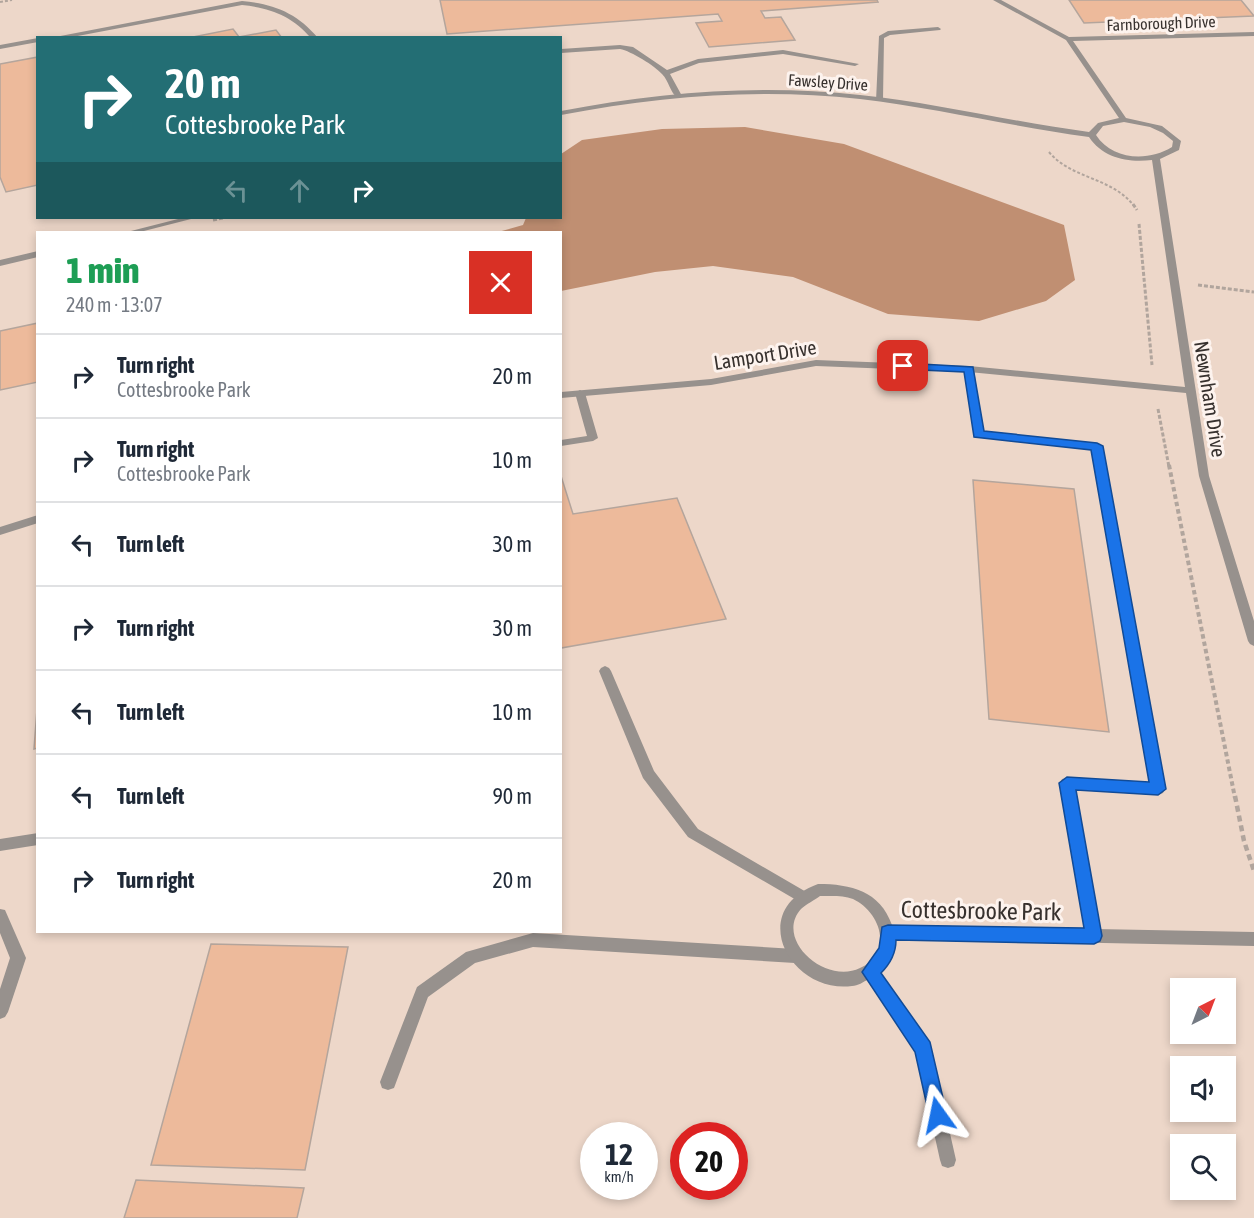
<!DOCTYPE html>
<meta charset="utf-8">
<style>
body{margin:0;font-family:"Asap Condensed",sans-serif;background:#f2f2f3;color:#1f2937;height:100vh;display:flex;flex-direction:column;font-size:22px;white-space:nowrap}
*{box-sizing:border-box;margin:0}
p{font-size:20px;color:#747a83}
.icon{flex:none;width:33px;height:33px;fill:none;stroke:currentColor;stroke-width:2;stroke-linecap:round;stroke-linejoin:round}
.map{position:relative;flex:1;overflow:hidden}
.sheet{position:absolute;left:36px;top:231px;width:526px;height:702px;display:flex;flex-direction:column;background:#fff;border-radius:0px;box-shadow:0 3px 9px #0003}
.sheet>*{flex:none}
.top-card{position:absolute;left:36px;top:36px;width:526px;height:183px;border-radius:0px;box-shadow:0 3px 9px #0003;background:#236e74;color:#fff;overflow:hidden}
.needle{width:39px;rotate:42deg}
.controls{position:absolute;left:1170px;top:978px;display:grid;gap:12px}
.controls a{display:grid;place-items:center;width:66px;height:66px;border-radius:0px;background:#fff;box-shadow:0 3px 9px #0003;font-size:30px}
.speed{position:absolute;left:580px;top:1122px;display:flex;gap:12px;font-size:30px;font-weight:700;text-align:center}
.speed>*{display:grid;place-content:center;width:78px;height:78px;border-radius:50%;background:#fff;box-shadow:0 3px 9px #0003;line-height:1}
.speed small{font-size:15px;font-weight:400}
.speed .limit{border:9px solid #d22;background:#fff;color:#111}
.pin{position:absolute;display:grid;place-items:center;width:51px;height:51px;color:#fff;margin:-26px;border-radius:12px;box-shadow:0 3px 9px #0006}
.me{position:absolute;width:66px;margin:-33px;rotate:348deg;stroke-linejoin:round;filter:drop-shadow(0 0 4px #0008)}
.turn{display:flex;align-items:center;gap:21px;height:126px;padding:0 30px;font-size:27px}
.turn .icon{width:78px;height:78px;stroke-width:2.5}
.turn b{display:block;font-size:42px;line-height:51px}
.lanes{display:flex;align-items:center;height:57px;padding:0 30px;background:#0003;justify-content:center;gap:30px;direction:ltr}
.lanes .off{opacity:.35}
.round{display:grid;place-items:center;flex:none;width:63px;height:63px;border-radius:0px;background:#f2f2f3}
.summary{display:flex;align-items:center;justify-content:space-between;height:102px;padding:0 30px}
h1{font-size:36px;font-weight:800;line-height:45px;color:#1e9e55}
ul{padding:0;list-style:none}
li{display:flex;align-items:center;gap:18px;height:84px;padding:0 30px;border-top:2px solid #e0e1e3}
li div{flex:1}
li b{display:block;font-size:22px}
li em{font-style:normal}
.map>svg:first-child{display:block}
</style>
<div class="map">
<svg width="1254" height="1218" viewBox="0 0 1254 1218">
<rect width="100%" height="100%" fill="#f5e5db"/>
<path fill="#edd7c9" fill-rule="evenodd" d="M 0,0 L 1254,0 L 1254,1218 L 0,1218 ZM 38,38 L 561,38 L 561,218 L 38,218 ZM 38,232 L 561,232 L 561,932 L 38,932 ZM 1180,988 L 1226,988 L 1226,1034 L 1180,1034 ZM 1180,1066 L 1226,1066 L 1226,1112 L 1180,1112 ZM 594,1136 L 645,1136 L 645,1186 L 594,1186 ZM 684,1136 L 735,1136 L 735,1186 L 684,1186 ZM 1180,1144 L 1226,1144 L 1226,1190 L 1180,1190 Z"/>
<polygon fill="#c08f72" points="745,127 844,144 1064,225 1075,280 1046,301 979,321 888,314 793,277 713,266 655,272 561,291 561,232 498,232 523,225 526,218 561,218 561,154 582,140 662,129"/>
<g fill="#edba9b" stroke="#b4a59c" stroke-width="1.5">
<polygon points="440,0 877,0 878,2 761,11 765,18 781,17 795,40 709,47 696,23 722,21 718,14 447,34"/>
<polygon points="1069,0 1241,0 1254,16 1084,23"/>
<polygon points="233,29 239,37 276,30 282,38 188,38"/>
<polygon points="38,57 38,185 6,192 0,177 0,64"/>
<polygon points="38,323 38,382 0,390 0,331"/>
<polygon points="561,476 573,514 677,498 726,619 561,648"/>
<polygon points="973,480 1074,489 1109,732 989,719"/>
<polygon points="38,696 38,748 34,749"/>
<polygon points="211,944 348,947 305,1170 151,1165"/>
<polygon points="136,1180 304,1188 297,1218 124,1218"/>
</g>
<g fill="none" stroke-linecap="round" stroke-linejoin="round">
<g stroke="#b1a59d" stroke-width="2" stroke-dasharray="3 2" stroke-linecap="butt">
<polyline points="0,2 12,0"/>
<path d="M 1049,152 C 1071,179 1112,177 1134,206"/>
</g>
<g stroke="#b1a59d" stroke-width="3" stroke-dasharray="4 2" stroke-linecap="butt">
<polyline points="1133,204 1137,210"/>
<polyline points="213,220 223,218"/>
<polyline points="1139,224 1152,365"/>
<polyline points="1198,285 1254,292"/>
<polyline points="1158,409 1169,467"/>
</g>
<polyline stroke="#b1a59d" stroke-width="4" stroke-dasharray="4.5 3" stroke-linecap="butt" points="1169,465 1235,798"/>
<polyline stroke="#b1a59d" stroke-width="4.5" stroke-dasharray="6 4" stroke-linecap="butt" points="1235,796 1244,841 1254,871"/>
<g fill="#97918d" fill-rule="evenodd">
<path d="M 242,1 C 274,4 297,13 318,38 L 311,38 C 292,16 271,8 242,5 L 67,38 L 50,38 Z"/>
<polygon points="938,27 941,29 940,30 890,35 884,38 883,99 876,101 879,36 888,31"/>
<polygon points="38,38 38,42 0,49 0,45"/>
<path d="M 620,45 L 633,47 L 667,70 L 698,59 L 783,50 L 859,64 L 855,66 L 783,54 L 699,63 L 670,74 L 682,96 L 678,98 C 670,93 669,81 662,74 C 655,66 631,51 620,49 L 561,53 L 561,49 Z"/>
<polygon points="182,218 195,218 140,232 127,232"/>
<polygon points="38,251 38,257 0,266 0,260"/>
<polygon points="969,366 974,369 983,432 1097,443 1102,446 1165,789 1163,793 1158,795 1075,789 1101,936 1099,941 1094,943 1089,941 1087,936 1060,783 1062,779 1067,778 1150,783 1092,449 974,437 964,369"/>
<polygon points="580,390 585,393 598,438 593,441 561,446 561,440 587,436 575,393"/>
<polygon points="605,666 609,668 611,671 654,771 698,829 808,893 810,897 808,901 803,903 798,901 688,837 643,778 599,671 601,668"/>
<polygon points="38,833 38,845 0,851 0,839"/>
<polygon points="0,909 5,910 26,958 8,1012 5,1017 0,1019 0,989 10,958 0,933"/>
<polygon points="533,933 795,949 800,951 803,956 800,961 795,963 533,947 475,963 428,997 394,1088 388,1090 382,1088 380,1082 417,987 466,952"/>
<polygon points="870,965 875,967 931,1049 956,1160 954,1166 948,1168 942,1166 940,1160 916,1052 865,977 862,972 865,967"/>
</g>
<g fill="#97918d" fill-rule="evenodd">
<path d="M 993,0 L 1001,0 L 1069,37 L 1254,32 L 1254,36 L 1073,41 L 1126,118 L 1162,126 L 1181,141 L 1179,150 L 1160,159 L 1209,476 L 1254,621 L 1254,646 L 1250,644 L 1248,641 L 1199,476 L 1186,393 L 969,372 L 816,366 L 711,385 L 561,398 L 561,392 L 711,379 L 816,360 L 969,366 L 1185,387 L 1152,160 C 1128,163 1103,158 1089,137 C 1013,127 937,108 860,99 C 760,88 660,96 561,115 L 561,111 C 660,92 760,84 860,95 C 937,103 1012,122 1089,132 L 1098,123 L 1119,118 L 1066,40 ZM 1124,122 L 1150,127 L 1163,133 L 1173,141 L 1172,147 C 1148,162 1112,160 1096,135 L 1103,126 Z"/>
<polygon points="38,515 38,523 0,535 0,527"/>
<path d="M 818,884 C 851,884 880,891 892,925 L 1254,932 L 1254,946 L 895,939 C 893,957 885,971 869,979 C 863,982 858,986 852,986 C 790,994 745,910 818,884 ZM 820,896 C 831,896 843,895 853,899 C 872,908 887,932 877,953 C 873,960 867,965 860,968 C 825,985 774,939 801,909 C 806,904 815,900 820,896 Z"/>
</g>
</g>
<path fill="#1a73e8" stroke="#114b97" stroke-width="1.5" d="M 903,363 L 973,367 L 984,431 L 1097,443 L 1103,446 L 1166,789 L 1158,795 L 1076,790 L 1102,936 L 1100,941 L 1094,944 L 896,940 C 896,953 890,964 881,973 L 930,1042 L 947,1115 L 945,1122 L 938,1124 L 931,1122 L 929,1115 L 915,1052 L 862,972 L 879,948 L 882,927 L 888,925 L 1084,928 L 1059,783 L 1067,777 L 1149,782 L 1091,450 L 974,437 L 964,372 L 899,369 L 898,366 Z"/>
<g text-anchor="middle" stroke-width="6" stroke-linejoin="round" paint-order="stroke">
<g font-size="16" fill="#37312e" stroke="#fdf3ee">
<text transform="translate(1161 23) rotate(-2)" y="6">Farnborough Drive</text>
<text transform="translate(828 82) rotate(4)" y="6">Fawsley Drive</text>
</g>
<g font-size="20" fill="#37312e" stroke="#fdf3ee">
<text transform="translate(765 355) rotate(-9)" y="7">Lamport Drive</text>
<text transform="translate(1210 399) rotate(81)" y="7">Newnham Drive</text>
</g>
<g font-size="24" fill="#37312e" stroke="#fdf3ee">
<text transform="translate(981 911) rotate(1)" y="8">Cottesbrooke Park</text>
</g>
</g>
</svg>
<div class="controls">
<a><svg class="needle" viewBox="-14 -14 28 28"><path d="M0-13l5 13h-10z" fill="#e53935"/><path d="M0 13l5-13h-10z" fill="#747a83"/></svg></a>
<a><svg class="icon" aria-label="sound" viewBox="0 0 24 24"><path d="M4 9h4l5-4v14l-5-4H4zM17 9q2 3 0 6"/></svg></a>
<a><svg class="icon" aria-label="search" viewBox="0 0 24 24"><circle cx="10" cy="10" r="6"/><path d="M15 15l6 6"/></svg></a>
</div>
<div class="speed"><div>12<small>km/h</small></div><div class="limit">20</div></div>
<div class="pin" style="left:903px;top:366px;background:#d93025"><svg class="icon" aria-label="arrive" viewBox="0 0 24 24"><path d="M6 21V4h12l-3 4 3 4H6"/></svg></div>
<svg class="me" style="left:938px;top:1115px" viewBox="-20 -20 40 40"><path d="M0-17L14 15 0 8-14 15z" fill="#1a73e8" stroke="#fff" stroke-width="4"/></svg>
<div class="top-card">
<div class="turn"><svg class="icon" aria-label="right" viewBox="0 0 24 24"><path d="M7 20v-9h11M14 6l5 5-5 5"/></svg><div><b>20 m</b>Cottesbrooke Park</div></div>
<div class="lanes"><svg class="icon off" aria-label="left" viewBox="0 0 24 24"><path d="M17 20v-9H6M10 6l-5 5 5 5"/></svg><svg class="icon off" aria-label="ahead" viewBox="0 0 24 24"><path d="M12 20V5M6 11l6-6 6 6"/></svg><svg class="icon" aria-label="right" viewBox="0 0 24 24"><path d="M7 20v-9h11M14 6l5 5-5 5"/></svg></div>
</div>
<section class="sheet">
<div class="summary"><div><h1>1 min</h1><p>240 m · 13:07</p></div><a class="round" style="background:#d93025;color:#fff"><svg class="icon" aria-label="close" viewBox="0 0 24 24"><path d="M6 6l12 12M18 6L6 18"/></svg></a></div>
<ul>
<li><svg class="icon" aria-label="right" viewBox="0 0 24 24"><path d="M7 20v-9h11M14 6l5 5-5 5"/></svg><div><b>Turn right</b><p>Cottesbrooke Park</p></div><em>20 m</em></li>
<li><svg class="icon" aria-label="right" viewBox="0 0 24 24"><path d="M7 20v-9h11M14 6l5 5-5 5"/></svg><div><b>Turn right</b><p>Cottesbrooke Park</p></div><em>10 m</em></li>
<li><svg class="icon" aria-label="left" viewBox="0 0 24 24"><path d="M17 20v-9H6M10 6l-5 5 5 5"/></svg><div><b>Turn left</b></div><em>30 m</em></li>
<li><svg class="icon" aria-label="right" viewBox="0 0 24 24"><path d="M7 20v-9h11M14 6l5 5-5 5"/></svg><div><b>Turn right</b></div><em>30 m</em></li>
<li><svg class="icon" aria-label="left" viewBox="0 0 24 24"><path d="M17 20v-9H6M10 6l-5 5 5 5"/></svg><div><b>Turn left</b></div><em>10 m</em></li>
<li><svg class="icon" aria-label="left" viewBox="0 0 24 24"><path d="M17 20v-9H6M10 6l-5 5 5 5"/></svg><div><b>Turn left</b></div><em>90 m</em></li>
<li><svg class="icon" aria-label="right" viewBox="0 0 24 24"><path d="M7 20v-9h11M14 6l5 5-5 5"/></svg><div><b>Turn right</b></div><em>20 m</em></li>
</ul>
</section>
</div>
